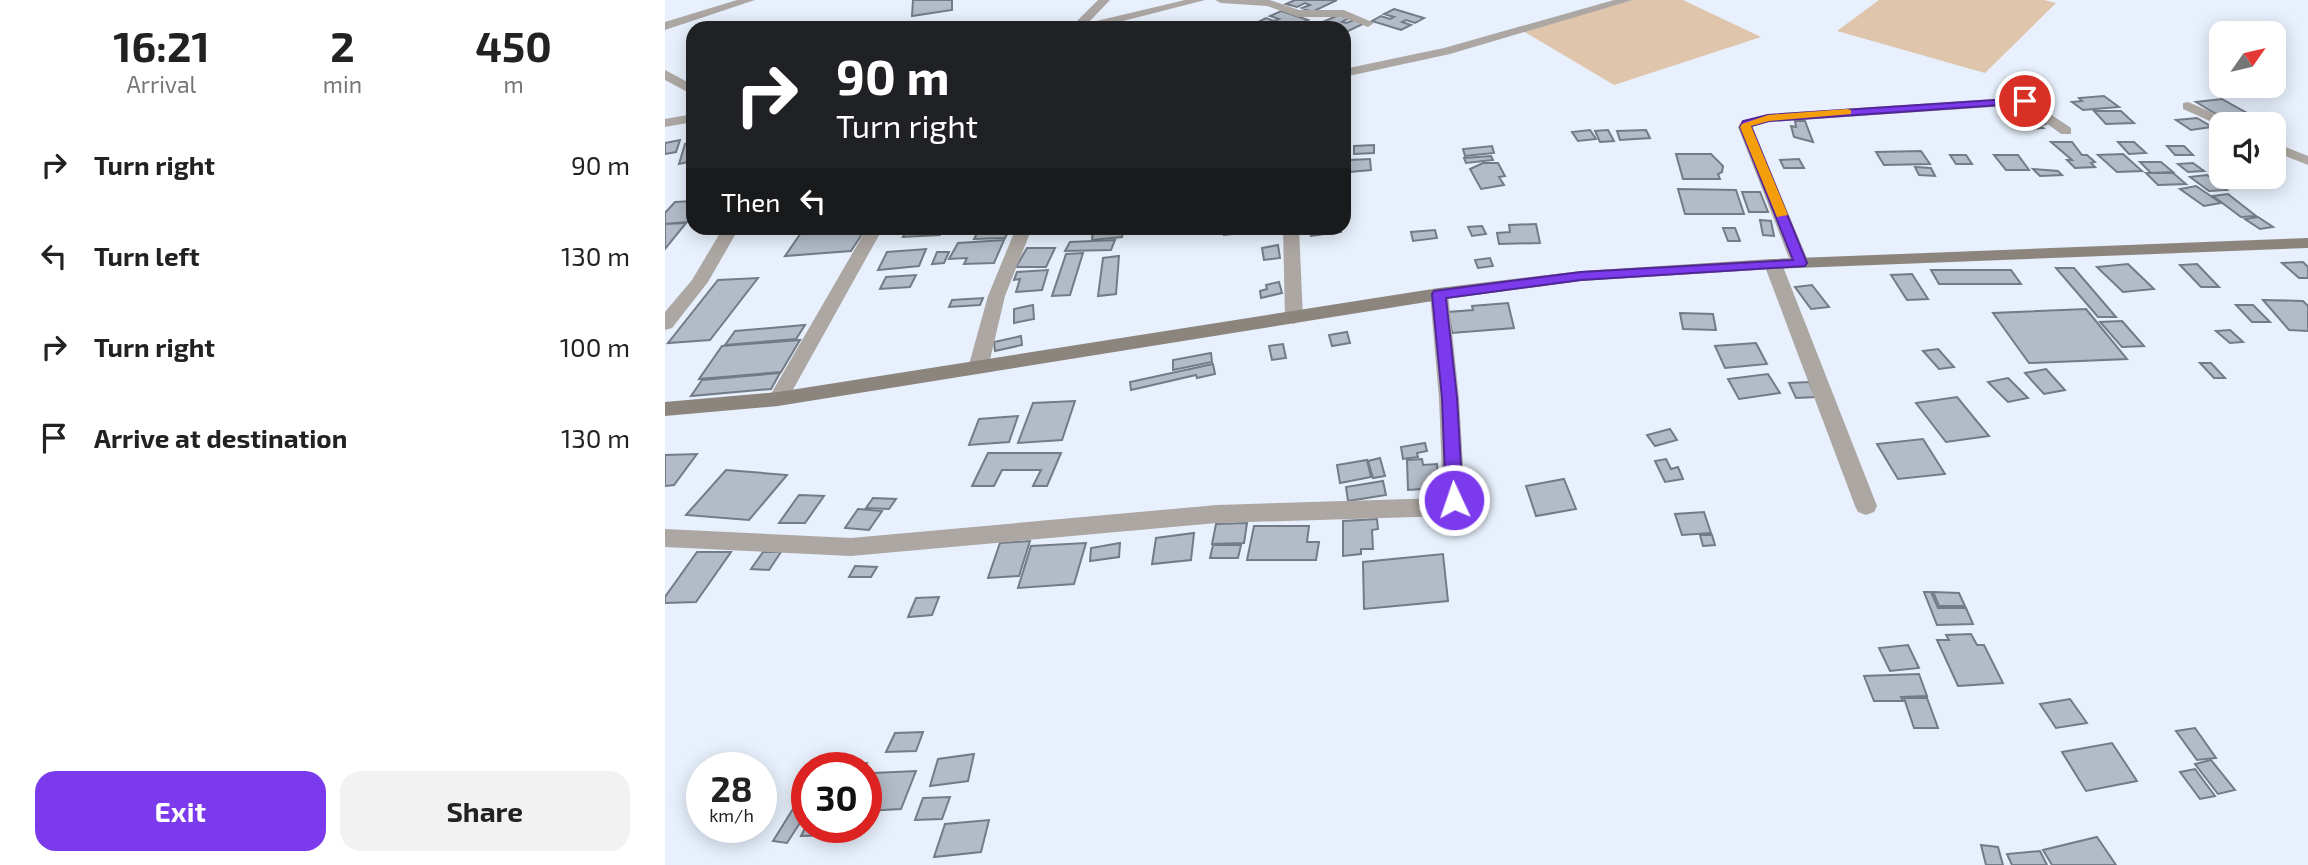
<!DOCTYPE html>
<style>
body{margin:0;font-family:"Exo 2",sans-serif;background:#f2f2f2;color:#222;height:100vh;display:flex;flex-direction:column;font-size:26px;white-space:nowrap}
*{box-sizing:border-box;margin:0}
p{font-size:23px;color:#767676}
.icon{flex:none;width:38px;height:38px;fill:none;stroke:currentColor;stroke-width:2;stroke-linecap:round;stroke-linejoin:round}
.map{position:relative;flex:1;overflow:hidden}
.drawer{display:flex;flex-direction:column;background:#fff;width:665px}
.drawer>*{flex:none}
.hud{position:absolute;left:21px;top:21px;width:665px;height:214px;border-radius:21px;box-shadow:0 4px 18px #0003;background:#202124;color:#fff;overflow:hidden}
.needle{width:46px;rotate:56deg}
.fabs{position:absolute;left:1544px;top:21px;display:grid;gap:14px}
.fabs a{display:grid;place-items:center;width:77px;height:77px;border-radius:14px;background:#fff;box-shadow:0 4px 18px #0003;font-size:35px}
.speed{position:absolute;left:21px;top:752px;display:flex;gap:14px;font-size:35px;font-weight:700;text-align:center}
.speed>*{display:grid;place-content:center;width:91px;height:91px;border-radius:50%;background:#fff;box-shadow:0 4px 18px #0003;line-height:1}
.speed small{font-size:18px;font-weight:400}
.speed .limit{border:10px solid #d22;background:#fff;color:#111}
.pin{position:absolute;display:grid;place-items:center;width:60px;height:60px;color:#fff;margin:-30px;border:4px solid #fff;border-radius:50%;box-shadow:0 2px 7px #0007}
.me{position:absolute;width:77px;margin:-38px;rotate:357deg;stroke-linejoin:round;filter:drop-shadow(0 0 5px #0008)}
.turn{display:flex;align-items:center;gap:24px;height:147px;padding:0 35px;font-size:32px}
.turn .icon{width:91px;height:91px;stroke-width:2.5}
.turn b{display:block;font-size:49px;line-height:60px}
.then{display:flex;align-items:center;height:66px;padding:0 35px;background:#0003;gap:14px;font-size:26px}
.eta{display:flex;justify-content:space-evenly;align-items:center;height:119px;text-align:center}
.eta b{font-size:42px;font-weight:700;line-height:49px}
.action{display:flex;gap:14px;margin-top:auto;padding:14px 35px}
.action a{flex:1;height:80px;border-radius:21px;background:#7c3aed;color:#fff;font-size:28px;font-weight:700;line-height:80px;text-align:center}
.action a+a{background:#f2f2f2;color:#222}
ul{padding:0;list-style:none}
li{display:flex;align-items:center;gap:21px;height:91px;padding:0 35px}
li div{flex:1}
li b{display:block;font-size:26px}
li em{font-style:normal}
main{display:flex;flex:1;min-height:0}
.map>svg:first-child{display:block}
</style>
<main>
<section class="drawer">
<div class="eta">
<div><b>16:21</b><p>Arrival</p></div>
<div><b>2</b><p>min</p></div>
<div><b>450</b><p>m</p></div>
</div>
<ul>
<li><svg class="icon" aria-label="right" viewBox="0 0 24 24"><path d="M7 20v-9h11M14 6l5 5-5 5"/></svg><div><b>Turn right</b></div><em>90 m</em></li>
<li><svg class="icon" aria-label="left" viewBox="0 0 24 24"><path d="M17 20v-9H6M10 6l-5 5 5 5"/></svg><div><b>Turn left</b></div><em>130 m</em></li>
<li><svg class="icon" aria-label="right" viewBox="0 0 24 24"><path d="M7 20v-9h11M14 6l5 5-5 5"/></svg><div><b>Turn right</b></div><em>100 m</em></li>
<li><svg class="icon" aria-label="arrive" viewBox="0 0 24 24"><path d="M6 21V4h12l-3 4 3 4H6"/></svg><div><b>Arrive at destination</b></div><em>130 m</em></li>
</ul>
<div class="action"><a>Exit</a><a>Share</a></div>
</section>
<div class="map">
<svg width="1643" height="865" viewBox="0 0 1643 865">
<rect width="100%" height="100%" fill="#e7f0fc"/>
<g fill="#dfc5ab">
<polygon points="968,0 1018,0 1096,37 949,85 858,31"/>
<polygon points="1214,0 1379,0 1391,3 1320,73 1172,31"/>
</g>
<g fill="#b2bbc7" stroke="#737b86" stroke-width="2">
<polygon points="248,0 287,0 287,10 247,16"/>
<polygon points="630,0 672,0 647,12 637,8 645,5 640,3 632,7 621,4"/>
<polygon points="729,9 759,18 750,23 741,20 737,22 746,25 736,30 707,21 716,16 725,19 729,17 719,14"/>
<polygon points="616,11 643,20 633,25 625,22 621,24 627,28 606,28 591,23 601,18 609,21 614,19 605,16"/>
<polygon points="674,15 684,18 677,22 681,23 689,20 700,23 679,33 679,28 646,27"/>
<polygon points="1439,96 1454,107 1418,110 1407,102 1417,101 1414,98"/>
<polygon points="1557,99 1582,113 1556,117 1531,102"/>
<polygon points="1429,111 1456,111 1469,123 1441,124"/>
<polygon points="1583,116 1601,124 1575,124 1567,120"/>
<polygon points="1532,118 1547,127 1526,130 1511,120"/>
<polygon points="1379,120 1383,123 1375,126 1378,128 1365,129 1357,121"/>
<polygon points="1130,121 1140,121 1148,142 1129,137 1126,126 1131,127"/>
<polygon points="925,130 931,139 913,141 907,132"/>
<polygon points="943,130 949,141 935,142 930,131"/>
<polygon points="981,130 985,138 955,140 952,131"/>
<polygon points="15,140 11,152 0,154 0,143"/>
<polygon points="1386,142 1407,142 1417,155 1422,155 1430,162 1426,163 1430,167 1410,168 1402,160 1407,160"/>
<polygon points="1453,142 1469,142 1481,153 1464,154"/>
<polygon points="28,143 28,161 14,164 20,144"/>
<polygon points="709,145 709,153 689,154 689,146"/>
<polygon points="827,146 829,153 800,156 798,149"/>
<polygon points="1502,146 1519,146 1528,155 1510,155"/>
<polygon points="1256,151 1265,164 1219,165 1211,152"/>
<polygon points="1011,154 1046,154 1058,166 1057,172 1053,174 1055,179 1018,179"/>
<polygon points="1458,154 1477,171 1452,172 1433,155"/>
<polygon points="1285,155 1301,155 1307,164 1291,164"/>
<polygon points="1329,155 1353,155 1364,170 1341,170"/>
<polygon points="826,156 828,160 801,163 799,158"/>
<polygon points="705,159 706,170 685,172 684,160"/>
<polygon points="1134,159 1139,168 1119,168 1115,160"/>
<polygon points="1475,162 1496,162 1508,172 1486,173"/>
<polygon points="818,163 833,163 840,176 834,177 839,185 816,189 805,169"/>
<polygon points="1528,163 1539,171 1523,172 1513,164"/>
<polygon points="1250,167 1266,168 1270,176 1254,175"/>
<polygon points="1368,169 1393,171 1397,175 1375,176"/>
<polygon points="1556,172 1556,177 1590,177 1598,184 1565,185 1549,173"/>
<polygon points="1481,173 1508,173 1521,184 1493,185"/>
<polygon points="1542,175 1562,190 1544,191 1525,177"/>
<polygon points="1531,186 1556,203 1539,206 1515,189"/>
<polygon points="1013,189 1071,190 1079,214 1020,214"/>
<polygon points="1077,192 1095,192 1103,212 1084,212"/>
<polygon points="1563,194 1591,216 1576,217 1548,196"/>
<polygon points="28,201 28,216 22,222 0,224 0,213 10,202"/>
<polygon points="1593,217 1608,227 1595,229 1580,219"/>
<polygon points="1095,220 1106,221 1109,236 1098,235"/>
<polygon points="21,223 0,249 0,224"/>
<polygon points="871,224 875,243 834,244 832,233 845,232 844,225"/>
<polygon points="817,226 821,234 807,236 803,227"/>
<polygon points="201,228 186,251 120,256 136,233"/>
<polygon points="243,228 279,228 275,235 238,237"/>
<polygon points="315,228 345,228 340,238 309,239"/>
<polygon points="452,228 451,230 458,230 457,237 427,240 428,229"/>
<polygon points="558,228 599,228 595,228 595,231 559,235"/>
<polygon points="645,228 675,228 676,232 646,236"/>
<polygon points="1058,228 1070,228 1075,241 1063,241"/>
<polygon points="770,230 772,238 748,241 746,232"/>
<polygon points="339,240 329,263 299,264 302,258 284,259 293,243"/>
<polygon points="450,240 446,250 400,251 405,242"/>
<polygon points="613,245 615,258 599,260 597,248"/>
<polygon points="362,248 390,248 381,267 351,267"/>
<polygon points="261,249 254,266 213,270 222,252"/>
<polygon points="272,252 284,252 279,263 267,264"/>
<polygon points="418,253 405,295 387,296 401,254"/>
<polygon points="454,256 451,294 433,296 438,258"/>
<polygon points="825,258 828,266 813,268 810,260"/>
<polygon points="1638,262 1643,267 1643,278 1634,278 1617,263"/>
<polygon points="1463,264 1489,289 1458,292 1432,267"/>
<polygon points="1532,264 1554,287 1536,287 1515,265"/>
<polygon points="1391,268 1409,268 1451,317 1433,317"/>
<polygon points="383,270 377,290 351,292 355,279 349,280 352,272"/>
<polygon points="1266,270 1346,270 1356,284 1274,284"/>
<polygon points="1247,274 1263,299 1242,300 1226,275"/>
<polygon points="251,275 245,287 215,289 221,277"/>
<polygon points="93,278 45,340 3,343 53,280"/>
<polygon points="614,282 617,293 596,298 595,291 602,289 601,285"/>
<polygon points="1147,285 1164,307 1146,309 1130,287"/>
<polygon points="318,298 315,305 284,307 287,300"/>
<polygon points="1598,300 1638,301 1643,306 1643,331 1624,330"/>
<polygon points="843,303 849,328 787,333 783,312 808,310 807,306"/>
<polygon points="368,305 369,319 349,323 349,309"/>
<polygon points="1571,305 1588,305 1605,322 1587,322"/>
<polygon points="1421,309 1462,359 1364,363 1328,313"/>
<polygon points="1015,313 1048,314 1051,330 1018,329"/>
<polygon points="1457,321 1479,346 1457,347 1435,322"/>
<polygon points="140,325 131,339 60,345 70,331"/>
<polygon points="1565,330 1578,342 1565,343 1551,331"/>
<polygon points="682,332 685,343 667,346 664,335"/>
<polygon points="356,336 357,345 330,351 329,342"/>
<polygon points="135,340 116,372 34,379 57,346"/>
<polygon points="1091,343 1102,364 1060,368 1050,346"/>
<polygon points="618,344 621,358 607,360 604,346"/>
<polygon points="1273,349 1289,367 1274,369 1258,351"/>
<polygon points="546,353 547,362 508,370 508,360"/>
<polygon points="1535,363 1546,363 1560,378 1549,378"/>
<polygon points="548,364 550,374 532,378 531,375 466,390 465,382"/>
<polygon points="1381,369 1400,390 1379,394 1360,373"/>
<polygon points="115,373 106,389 26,396 37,380"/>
<polygon points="1103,374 1115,393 1074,399 1063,379"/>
<polygon points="1343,378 1363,398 1343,402 1323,382"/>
<polygon points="1144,382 1151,397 1131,398 1124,383"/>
<polygon points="1292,397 1324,436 1281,442 1251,403"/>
<polygon points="410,401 397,440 353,443 368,403"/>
<polygon points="353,416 344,442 304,445 314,419"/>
<polygon points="1005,429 1012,440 990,446 982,435"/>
<polygon points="1258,439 1280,474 1233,479 1212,444"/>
<polygon points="760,443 762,451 752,453 753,457 738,459 736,447"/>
<polygon points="323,453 396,453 382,486 368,486 376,470 337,470 329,486 307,486"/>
<polygon points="32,454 9,485 0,486 0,455"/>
<polygon points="715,458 720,476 708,478 703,461"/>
<polygon points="757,459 758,465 772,464 774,488 743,490 742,460"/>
<polygon points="1001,459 1006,469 1013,467 1018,479 1000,482 990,461"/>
<polygon points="702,460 706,477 675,483 672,465"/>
<polygon points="61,470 122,475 84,520 21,515"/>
<polygon points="899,479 911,509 871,516 861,486"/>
<polygon points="718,481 721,495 683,501 681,487"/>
<polygon points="134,495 159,496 140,523 114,523"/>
<polygon points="208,498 231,499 224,509 201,508"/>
<polygon points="193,509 217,511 204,530 180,528"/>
<polygon points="1039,512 1046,533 1017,535 1010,514"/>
<polygon points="712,519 713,529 707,530 708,549 696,549 696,554 678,556 678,521"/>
<polygon points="582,523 579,543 547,544 551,524"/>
<polygon points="589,526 644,526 642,542 654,542 651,560 582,560"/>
<polygon points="529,533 526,560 487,564 491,538"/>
<polygon points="1035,535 1047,535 1050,545 1038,546"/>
<polygon points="365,541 354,576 323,578 335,543"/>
<polygon points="421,543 409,584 353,588 366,546"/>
<polygon points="455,543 454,557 425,561 426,548"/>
<polygon points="548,545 576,545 573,558 545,558"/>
<polygon points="32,552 66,552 31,602 0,603 0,597"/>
<polygon points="98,552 116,552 104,570 86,569"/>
<polygon points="778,554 783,601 699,609 698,562"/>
<polygon points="190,566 212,567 206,577 184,577"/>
<polygon points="1259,592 1266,592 1273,608 1301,608 1308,624 1272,625"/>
<polygon points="1268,592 1294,593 1300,606 1274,606"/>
<polygon points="274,597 267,615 243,617 251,598"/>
<polygon points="1306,634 1312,645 1319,645 1338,683 1293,686 1272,640 1284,640 1281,635"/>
<polygon points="1243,645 1254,668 1225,671 1214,648"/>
<polygon points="1254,674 1262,696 1236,697 1238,701 1209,701 1199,676"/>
<polygon points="1239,698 1262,698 1273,728 1249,728"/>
<polygon points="1405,699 1422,723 1391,728 1375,704"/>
<polygon points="1530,728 1551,758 1532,760 1511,731"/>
<polygon points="258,732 251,751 221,752 230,733"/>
<polygon points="1447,743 1472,781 1421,791 1397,752"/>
<polygon points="309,754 303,781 265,786 273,759"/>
<polygon points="1546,760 1570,790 1553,794 1530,764"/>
<polygon points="202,763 200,768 169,768 171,764"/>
<polygon points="1530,769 1550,796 1535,799 1515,772"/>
<polygon points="251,771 236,809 201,811 201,788 208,773"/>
<polygon points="285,797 277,819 250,820 258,798"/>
<polygon points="131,804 142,806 142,812 122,843 108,841"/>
<polygon points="324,820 316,852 269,857 280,824"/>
<polygon points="142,824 142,828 173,828 170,835 136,836"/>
<polygon points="1432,837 1451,865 1387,865 1378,850"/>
<polygon points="1316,845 1333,847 1338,865 1321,865"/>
<polygon points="1375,851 1382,865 1347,865 1342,854"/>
</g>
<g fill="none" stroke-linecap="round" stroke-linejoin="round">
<g fill="#aca7a3" fill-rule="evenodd">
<polygon points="72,0 90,0 0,30 0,22"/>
<polygon points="433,0 445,0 423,23 520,0 540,0 431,28 405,28"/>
<polygon points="550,0 605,0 634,10 679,10 709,23 703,27 677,17 633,17 602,6 556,3"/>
<polygon points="949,0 968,0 785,54 679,77 679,69 779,48"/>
<polygon points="0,70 28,85 28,95 0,80"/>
<polygon points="1360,97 1406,128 1406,134 1396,134 1357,105 1104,122 1087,127 1144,263 1135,268 1126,263 1073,127 1077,121 1103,114"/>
<polygon points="1523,102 1567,121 1569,124 1556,124 1556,126 1518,109 1518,103"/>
<polygon points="28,114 28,122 0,127 0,119"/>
<polygon points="1608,142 1643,156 1643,165 1608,151"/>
<polygon points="58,228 74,228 43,282 7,328 0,330 0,312 27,280"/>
<polygon points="202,228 218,228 120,404 106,404 103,399"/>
<polygon points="351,228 367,228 340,296 323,368 320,373 306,373 303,368 323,296"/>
<polygon points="618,228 634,228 638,318 629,324 620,318"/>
<polygon points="1108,259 1117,264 1212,506 1209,512 1201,515 1193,512 1190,506 1099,264"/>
<polygon points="774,288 783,294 794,398 800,500 792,513 784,516 552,523 186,556 0,547 0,529 186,538 552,505 778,498 774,398 765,294"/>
</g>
<polygon fill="#8c857e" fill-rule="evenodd" points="1643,238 1643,248 1108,269 916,281 774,300 113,406 0,416 0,402 113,392 774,288 916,271 1108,259"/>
</g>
<polygon fill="#7c3aed" stroke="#51269a" stroke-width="2" points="1360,98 1364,98 1364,103 1104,121 1086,126 1142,263 1140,266 916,280 781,298 792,398 798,500 795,505 783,505 781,500 777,398 767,294 769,291 916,272 1128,260 1075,127 1078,121 1103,115"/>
<polygon fill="#f59e0b" points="1182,109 1186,110 1186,114 1104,121 1086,126 1123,215 1112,217 1075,127 1077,124 1103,115"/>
</svg>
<div class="fabs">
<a><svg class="needle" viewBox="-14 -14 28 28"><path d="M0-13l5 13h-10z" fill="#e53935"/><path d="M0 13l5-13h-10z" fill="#767676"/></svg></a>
<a><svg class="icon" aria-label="sound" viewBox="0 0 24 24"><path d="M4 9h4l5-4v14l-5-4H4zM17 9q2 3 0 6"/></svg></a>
</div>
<div class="speed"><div>28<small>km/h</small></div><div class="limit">30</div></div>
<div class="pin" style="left:1360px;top:101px;background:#d93025"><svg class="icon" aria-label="arrive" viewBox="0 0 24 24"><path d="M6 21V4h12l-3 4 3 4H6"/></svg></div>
<svg class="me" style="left:789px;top:500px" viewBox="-20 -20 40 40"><circle r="17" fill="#7c3aed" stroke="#fff" stroke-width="3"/><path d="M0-11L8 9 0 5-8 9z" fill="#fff"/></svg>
<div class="hud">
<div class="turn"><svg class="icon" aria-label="right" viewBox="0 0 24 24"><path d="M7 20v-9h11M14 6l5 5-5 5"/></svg><div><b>90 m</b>Turn right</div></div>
<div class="then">Then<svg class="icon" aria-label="left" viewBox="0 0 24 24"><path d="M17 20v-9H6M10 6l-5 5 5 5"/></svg></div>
</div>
</div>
</main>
